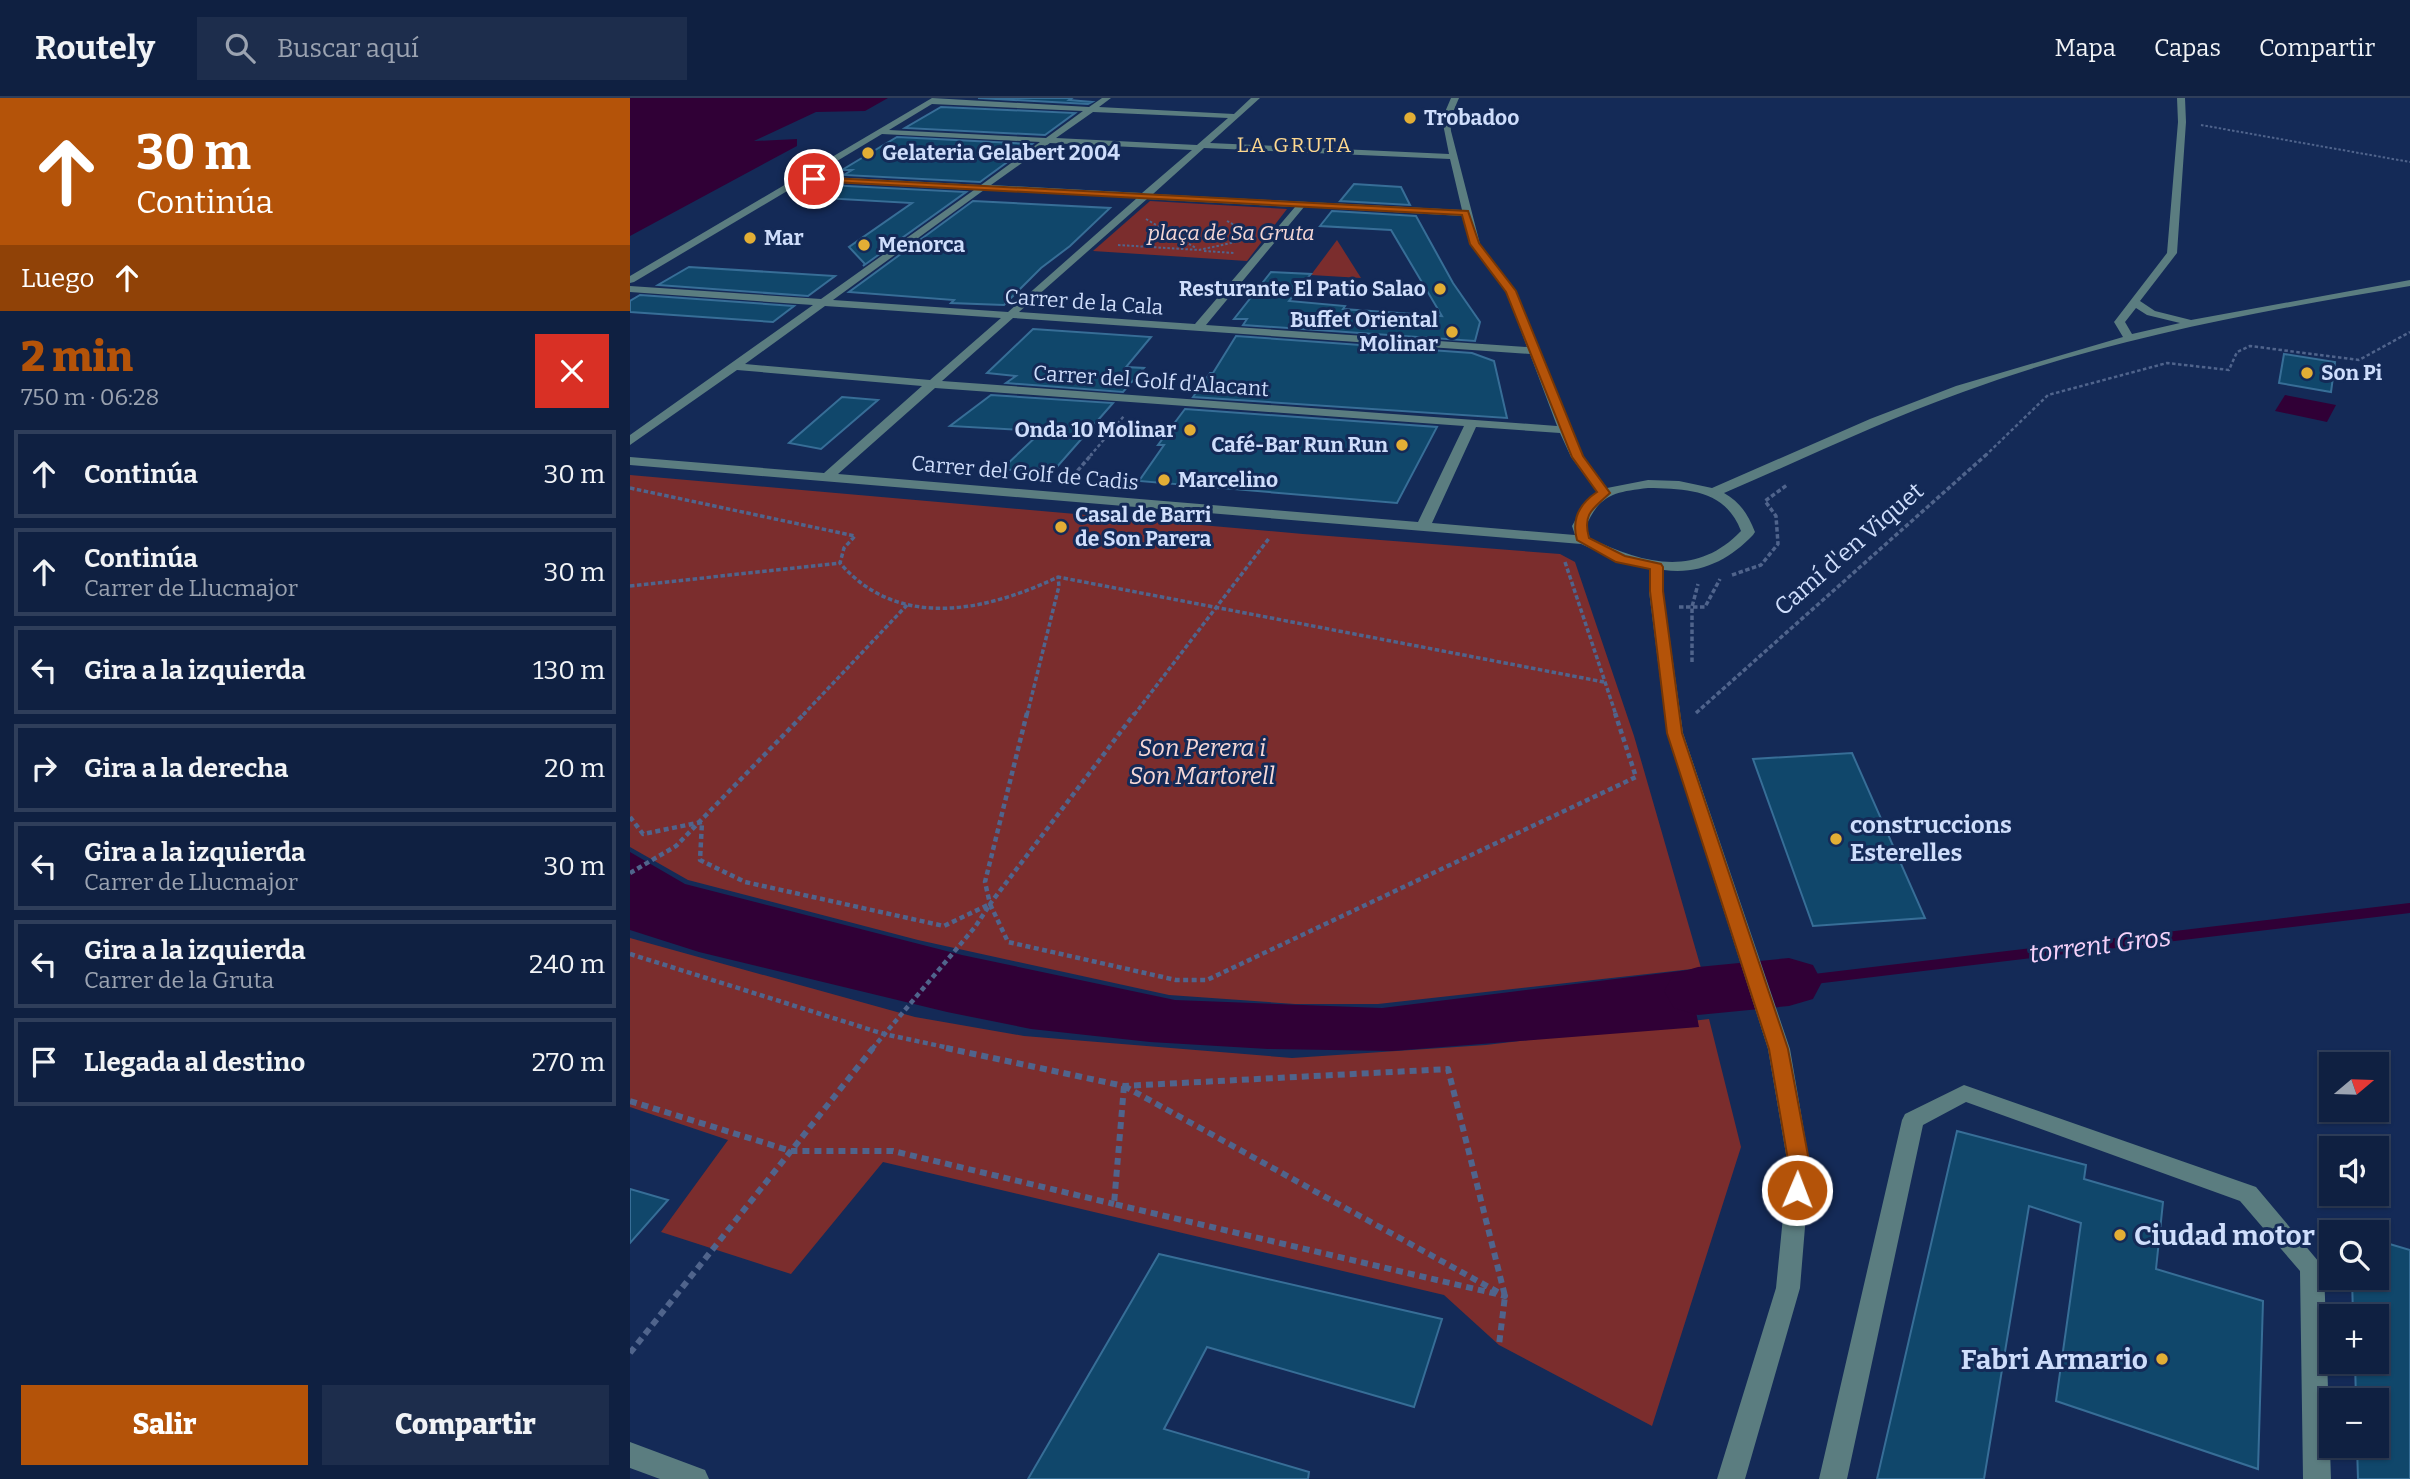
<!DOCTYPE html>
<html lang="es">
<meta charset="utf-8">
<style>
body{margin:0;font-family:Bitter,serif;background:#1d2d4c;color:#f1f3f6;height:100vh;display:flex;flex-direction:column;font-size:26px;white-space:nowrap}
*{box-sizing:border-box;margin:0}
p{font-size:23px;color:#9ba3b1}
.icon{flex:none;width:38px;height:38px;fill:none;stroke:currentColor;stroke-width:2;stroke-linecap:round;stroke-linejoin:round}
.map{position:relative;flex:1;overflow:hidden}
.side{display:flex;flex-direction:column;background:#0f2041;width:630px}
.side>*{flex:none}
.top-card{background:#b45309;color:#fff;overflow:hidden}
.needle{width:46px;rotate:71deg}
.buttons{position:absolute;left:1689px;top:954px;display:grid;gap:14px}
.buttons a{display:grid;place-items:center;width:70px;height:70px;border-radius:0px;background:#0f2041;box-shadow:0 2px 5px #0004,0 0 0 2px #2f3e5a;font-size:35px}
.pin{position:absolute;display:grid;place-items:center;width:60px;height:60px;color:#fff;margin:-30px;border:4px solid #fff;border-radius:50%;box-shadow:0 2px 7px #0007}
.me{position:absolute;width:77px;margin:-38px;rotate:1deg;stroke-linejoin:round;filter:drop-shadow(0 0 5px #0008)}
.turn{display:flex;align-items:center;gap:24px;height:147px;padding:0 21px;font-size:32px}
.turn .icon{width:91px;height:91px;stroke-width:2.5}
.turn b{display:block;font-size:49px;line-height:60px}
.then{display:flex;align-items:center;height:66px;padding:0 21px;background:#0003;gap:14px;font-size:26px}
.round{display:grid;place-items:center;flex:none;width:74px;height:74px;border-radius:0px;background:#1d2d4c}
.headline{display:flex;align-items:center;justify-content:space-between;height:119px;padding:0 21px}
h1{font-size:42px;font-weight:800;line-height:52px;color:#b45309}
.button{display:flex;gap:14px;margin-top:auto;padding:14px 21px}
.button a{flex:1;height:80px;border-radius:0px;background:#b45309;color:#fff;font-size:28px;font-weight:800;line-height:80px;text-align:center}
.button a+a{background:#1d2d4c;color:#f1f3f6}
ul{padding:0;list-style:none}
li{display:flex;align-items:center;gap:21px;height:88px;margin:0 14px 10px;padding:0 7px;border:4px solid #2f3e5a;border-radius:0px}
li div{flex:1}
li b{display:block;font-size:26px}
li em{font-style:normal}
header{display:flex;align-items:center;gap:42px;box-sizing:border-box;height:98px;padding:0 35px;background:#0f2041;border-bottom:2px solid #2f3e5a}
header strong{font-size:33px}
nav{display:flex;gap:38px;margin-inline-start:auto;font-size:24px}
.search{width:490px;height:63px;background:#1d2d4c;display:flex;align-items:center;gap:18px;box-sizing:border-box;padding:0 24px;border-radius:0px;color:#9ba3b1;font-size:26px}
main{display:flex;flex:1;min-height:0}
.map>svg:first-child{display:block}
</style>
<header>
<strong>Routely</strong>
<div class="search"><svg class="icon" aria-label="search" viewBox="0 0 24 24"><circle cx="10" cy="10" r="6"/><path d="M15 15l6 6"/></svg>Buscar aquí</div>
<nav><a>Mapa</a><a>Capas</a><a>Compartir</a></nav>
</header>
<main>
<section class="side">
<div class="top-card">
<div class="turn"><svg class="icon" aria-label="ahead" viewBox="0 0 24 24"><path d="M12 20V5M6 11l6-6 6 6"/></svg><div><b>30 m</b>Continúa</div></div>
<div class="then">Luego<svg class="icon" aria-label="ahead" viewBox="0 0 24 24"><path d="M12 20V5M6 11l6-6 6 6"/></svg></div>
</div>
<div class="headline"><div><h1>2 min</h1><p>750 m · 06:28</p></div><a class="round" style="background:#d93025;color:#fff"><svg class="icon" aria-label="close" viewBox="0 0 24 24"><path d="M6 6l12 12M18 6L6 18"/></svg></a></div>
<ul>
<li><svg class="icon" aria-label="ahead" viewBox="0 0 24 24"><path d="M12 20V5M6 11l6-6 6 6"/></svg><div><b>Continúa</b></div><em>30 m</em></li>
<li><svg class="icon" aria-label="ahead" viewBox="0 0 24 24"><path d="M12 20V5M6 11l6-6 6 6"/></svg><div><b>Continúa</b><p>Carrer de Llucmajor</p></div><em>30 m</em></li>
<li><svg class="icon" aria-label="left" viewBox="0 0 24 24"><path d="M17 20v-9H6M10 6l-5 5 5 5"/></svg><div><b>Gira a la izquierda</b></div><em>130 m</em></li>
<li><svg class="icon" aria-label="right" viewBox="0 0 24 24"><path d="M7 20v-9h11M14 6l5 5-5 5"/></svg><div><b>Gira a la derecha</b></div><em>20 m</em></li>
<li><svg class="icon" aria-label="left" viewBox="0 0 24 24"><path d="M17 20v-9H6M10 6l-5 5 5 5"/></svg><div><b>Gira a la izquierda</b><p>Carrer de Llucmajor</p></div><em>30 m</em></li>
<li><svg class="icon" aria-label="left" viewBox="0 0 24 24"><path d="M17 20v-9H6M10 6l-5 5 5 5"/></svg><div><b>Gira a la izquierda</b><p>Carrer de la Gruta</p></div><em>240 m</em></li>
<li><svg class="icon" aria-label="arrive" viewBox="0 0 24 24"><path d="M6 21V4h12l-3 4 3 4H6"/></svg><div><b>Llegada al destino</b></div><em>270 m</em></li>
</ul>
<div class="button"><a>Salir</a><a>Compartir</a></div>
</section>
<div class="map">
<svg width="1780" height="1381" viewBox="0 0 1780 1381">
<rect width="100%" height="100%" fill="#142a57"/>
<g fill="#7b2d2d">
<polygon points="520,103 657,111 617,163 463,153"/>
<polygon points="707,142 731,180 681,177"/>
<polygon points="0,377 673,436 930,456 945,464 1004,638 1071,870 748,906 665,906 539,897 288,842 58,782 0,749"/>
<polygon points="0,840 285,919 394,938 662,960 856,947 1079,921 1111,1049 1022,1328 869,1247 814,1197 253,1064 161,1176 31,1134 98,1042 0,1009"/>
</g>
<g fill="#300036">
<polygon points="0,0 258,0 235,13 186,14 124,43 167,41 167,48 0,138"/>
<polygon points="1655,297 1706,307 1697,324 1645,313"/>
<polygon points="0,754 55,786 332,857 545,902 752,910 1058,872 1069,929 762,953 638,951 520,944 401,931 317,914 69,854 0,832"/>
</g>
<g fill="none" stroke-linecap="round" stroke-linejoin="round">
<polyline stroke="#300036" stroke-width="10" points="1159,884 1780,810"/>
<polygon fill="#300036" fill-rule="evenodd" points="1159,860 1183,867 1192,884 1183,901 1159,908 1068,917 1044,910 1034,893 1044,876 1068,869"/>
</g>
<g fill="#10476b" stroke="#376e97" stroke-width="2">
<polygon points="348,0 442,0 439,2 462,4 458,6"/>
<polygon points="311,9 445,15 415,37 275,30"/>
<polygon points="267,39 402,46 350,84 214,77 222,72 212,72"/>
<polygon points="724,86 771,89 780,107 710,103"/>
<polygon points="197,87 336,94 233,168 235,166 219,149 282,105 175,99"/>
<polygon points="343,103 480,110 440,148 411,170 374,207 321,205 324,202 219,194"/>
<polygon points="702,113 786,118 823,185 850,224 845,243 613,227 617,221 604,221 641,174 681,176 659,203 715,208 713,211 812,218 761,132 690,128"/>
<polygon points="59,169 205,178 178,198 28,187"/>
<polygon points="10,197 164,208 143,224 0,214 0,203"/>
<polygon points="403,231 521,239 496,269 514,270 493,294 376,285 386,278 357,275"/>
<polygon points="606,238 842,255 864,263 877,320 563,299 580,275 583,275"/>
<polygon points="1654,256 1705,264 1701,294 1649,285"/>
<polygon points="361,297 483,305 426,370 371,372 412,333 320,328"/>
<polygon points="212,299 248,302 191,351 159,345"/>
<polygon points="555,311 807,329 767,405 509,383 534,347 528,347"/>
<polygon points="1222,655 1295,820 1183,828 1123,661"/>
<polygon points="1327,1033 1456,1067 1454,1081 1533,1104 1526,1171 1633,1203 1628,1371 1426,1303 1451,1125 1399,1108 1354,1381 1247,1381"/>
<polygon points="0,1091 38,1102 0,1145"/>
<polygon points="1746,1142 1780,1152 1780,1381 1728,1381 1727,1348 1746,1348 1746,1302 1726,1302 1725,1264 1746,1264 1746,1218 1723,1218 1722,1180 1746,1180"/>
<polygon points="529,1156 812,1221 784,1309 577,1249 534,1331 679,1374 678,1381 398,1381"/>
</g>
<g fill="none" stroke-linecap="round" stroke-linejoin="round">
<g stroke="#50648c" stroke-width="2" stroke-dasharray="2.5 2" stroke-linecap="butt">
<polyline points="1571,27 1780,64"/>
<polyline points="516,121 566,150"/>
<polyline points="597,123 620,136"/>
<polyline points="488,147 569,152 615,142"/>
<polyline points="574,153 604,155"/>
</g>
<g stroke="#50648c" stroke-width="2.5" stroke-dasharray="3.5 2.5" stroke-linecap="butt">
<polyline points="460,358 494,318"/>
<polyline points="1355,358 1418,297 1537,265 1599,272 1607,254 1620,248 1729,262 1780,234"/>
</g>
<g stroke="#50648c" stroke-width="3.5" stroke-dasharray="4.5 2.5" stroke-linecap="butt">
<polyline points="443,378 462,356"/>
<path d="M 0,390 L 225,438 L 214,450 L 210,465 C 268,533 357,513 428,479 L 974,584"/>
<polyline points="935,464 986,617"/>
<polyline points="1102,477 1131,467 1148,446 1146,418 1135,403 1157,387"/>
<polyline points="0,488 210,465"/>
<polyline points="1049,509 1062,509 1068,486"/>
<polyline points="1062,564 1062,509 1075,509 1090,481"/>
<polyline points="1066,615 1357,356"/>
<polyline points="173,617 277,507"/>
<polyline points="397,617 429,488 428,479"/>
<polyline points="504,617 640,439"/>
</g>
<g stroke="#50648c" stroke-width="4.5" stroke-dasharray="5 3.5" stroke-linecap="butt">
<polyline points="397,615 355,784 360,806 505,615"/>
<polyline points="0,719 13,736 72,724 70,762 115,784 314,828 360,806 378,844 546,882 577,882 1006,679 985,615"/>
<polyline points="0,775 46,748 175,615"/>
<polyline points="0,856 254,936 324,951"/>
<polyline points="242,951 345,829 359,808"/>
</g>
<g stroke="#50648c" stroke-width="6" stroke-dasharray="7 5" stroke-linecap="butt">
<polyline points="316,950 494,988 818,971 875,1198 869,1247"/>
<polygon points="494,988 875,1198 484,1106"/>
<polyline points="0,1003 161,1053 263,1053 484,1106"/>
<polyline points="0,1255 243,950"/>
</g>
<g fill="#5b7d80" fill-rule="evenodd">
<path d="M 302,0 L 459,9 L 472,0 L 481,0 L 469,9 L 604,16 L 621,0 L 630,0 L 580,45 L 819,56 L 812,21 L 821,0 L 829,0 L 820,21 L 821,33 L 850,146 L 886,193 L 953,358 L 977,390 L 1018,382 L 1049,383 L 1082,390 L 1240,321 L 1326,288 L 1493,239 L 1484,224 L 1537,155 L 1548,24 L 1547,0 L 1555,0 L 1556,24 L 1547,155 L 1510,203 L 1525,213 L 1561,222 L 1780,182 L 1780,188 C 1629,213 1477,241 1333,294 C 1251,323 1174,361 1094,395 C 1110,404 1118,416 1125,434 L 1123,437 C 1099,462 1070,477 1034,472 L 1033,493 L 1053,635 L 1160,951 L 1180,1068 L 1170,1190 L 1115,1381 L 1087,1381 L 1146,1190 L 1158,1068 L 1138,951 L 1037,635 L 1019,493 L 1020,471 L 990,463 L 951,446 L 0,367 L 0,359 L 194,375 L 292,288 L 107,272 L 0,347 L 0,337 L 183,207 L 0,194 L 0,188 L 191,201 L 344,92 L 174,83 L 4,184 L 0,185 L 0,178 ZM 302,6 L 453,13 L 416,40 L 259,32 ZM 463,14 L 598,20 L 567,47 L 426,40 ZM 252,36 L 410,44 L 351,87 L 182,78 ZM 420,45 L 562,52 L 512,95 L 361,87 ZM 574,50 L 820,61 L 832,112 L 523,96 ZM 354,92 L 507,100 L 378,214 L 203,202 ZM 517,101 L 665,109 L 565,226 L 389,214 ZM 674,109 L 833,118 L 840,146 L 876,193 L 897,249 L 576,227 ZM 195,208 L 371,220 L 300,282 L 115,266 ZM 1506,210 L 1517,217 L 1550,225 L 1502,236 L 1495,224 ZM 383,220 L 900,256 L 927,328 L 312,283 ZM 305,290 L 834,328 L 788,424 L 208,376 ZM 846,329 L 930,335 L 941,359 L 967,394 L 956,403 L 942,428 L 945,437 L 802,425 ZM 1018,390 C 1057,391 1095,391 1111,433 C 1066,480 1013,466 960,440 L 956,428 C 970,396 985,394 1018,390 Z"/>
<polygon points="1334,987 1626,1089 1694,1170 1701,1381 1673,1381 1670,1173 1610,1103 1336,1004 1293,1027 1217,1381 1189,1381 1272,1022 1275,1016"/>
<polygon points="0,1344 75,1372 79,1381 30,1381 0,1370"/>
</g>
</g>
<path fill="#b45309" stroke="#753606" stroke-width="2" d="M 181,79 L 838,113 L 849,145 L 886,193 L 953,358 L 980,395 C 964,410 952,415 959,440 L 995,458 L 1031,466 L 1033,469 L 1033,493 L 1052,635 L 1158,951 L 1180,1068 L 1174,1098 L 1167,1101 L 1159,1098 L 1156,1092 L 1159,1068 L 1139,951 L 1037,635 L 1020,493 L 1020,471 L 986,464 L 947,442 C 941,421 949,406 967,394 L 942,359 L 876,194 L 840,146 L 832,117 L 184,83 Z"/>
<g fill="#e3ae35" stroke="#142a57" stroke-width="2.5">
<circle cx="780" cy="20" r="7"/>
<circle cx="238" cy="55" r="7"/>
<circle cx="120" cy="140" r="7"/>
<circle cx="234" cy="147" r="7"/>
<circle cx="810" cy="191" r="7"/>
<circle cx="822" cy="234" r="7"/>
<circle cx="1677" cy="275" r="7"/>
<circle cx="560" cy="332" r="7"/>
<circle cx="772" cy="347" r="7"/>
<circle cx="534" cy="382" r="7"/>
<circle cx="431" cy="429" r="7"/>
<circle cx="1206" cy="741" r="7"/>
<circle cx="1490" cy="1137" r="7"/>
<circle cx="1532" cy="1261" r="7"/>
</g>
<g text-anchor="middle" stroke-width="6" stroke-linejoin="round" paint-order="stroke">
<g font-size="21" font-weight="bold" fill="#ceddfb" stroke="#142a57" text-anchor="start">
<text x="794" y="27">Trobadoo</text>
<text x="252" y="62">Gelateria Gelabert 2004</text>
<text x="134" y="147">Mar</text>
<text x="248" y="154">Menorca</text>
<text x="796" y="198" text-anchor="end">Resturante El Patio Salao</text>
<text x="808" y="229" text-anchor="end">Buffet Oriental<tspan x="808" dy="24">Molinar</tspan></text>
<text x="1691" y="282">Son Pi</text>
<text x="546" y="339" text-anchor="end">Onda 10 Molinar</text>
<text x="758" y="354" text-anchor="end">Café-Bar Run Run</text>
<text x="548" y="389">Marcelino</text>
<text x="445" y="424">Casal de Barri<tspan x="445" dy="24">de Son Parera</tspan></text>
</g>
<g font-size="21" letter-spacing="2" fill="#fdd88f" stroke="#142a57">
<text x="665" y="54">LA GRUTA</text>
</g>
<g font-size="21" font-style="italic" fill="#f6d8d6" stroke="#142a57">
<text x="601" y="142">plaça de Sa Gruta</text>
</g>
<g font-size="21" fill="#ceddfb" stroke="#142a57">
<text transform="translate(454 204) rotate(4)" y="7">Carrer de la Cala</text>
<text transform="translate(521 283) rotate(4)" y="7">Carrer del Golf d'Alacant</text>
<text transform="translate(395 375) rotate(5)" y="7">Carrer del Golf de Cadis</text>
</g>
<g font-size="24" fill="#ceddfb" stroke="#142a57">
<text transform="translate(1219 451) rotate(-41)" y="8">Camí d'en Viquet</text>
</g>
<g font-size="24" font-style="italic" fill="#f6d8d6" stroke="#142a57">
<text x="572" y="658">Son Perera i<tspan x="572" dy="28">Son Martorell</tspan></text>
</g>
<g font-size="24" font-weight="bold" fill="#ceddfb" stroke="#142a57" text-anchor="start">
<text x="1220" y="735">construccions<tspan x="1220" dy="28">Esterelles</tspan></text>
</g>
<g font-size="26" font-style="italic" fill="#f7d2fa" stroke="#142a57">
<text transform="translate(1470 847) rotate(-7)" y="9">torrent Gros</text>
</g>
<g font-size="28" font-weight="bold" fill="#ceddfb" stroke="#142a57" text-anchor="start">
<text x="1504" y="1147">Ciudad motor</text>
<text x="1518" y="1271" text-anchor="end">Fabri Armario</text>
</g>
</g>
</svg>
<div class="buttons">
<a><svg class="needle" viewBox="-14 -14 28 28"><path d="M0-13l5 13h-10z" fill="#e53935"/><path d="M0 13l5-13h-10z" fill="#9ba3b1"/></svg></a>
<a><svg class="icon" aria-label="sound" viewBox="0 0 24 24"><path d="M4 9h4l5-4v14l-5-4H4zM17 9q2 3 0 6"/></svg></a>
<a><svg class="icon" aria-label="search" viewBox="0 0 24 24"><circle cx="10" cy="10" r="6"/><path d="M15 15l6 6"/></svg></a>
<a>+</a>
<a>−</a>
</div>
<div class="pin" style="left:184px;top:81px;background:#d93025"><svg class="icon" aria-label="arrive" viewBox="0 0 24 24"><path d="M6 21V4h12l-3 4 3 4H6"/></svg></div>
<svg class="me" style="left:1167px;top:1092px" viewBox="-20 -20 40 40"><circle r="17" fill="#b45309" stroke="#fff" stroke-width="3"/><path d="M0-11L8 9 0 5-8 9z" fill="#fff"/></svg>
</div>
</main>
